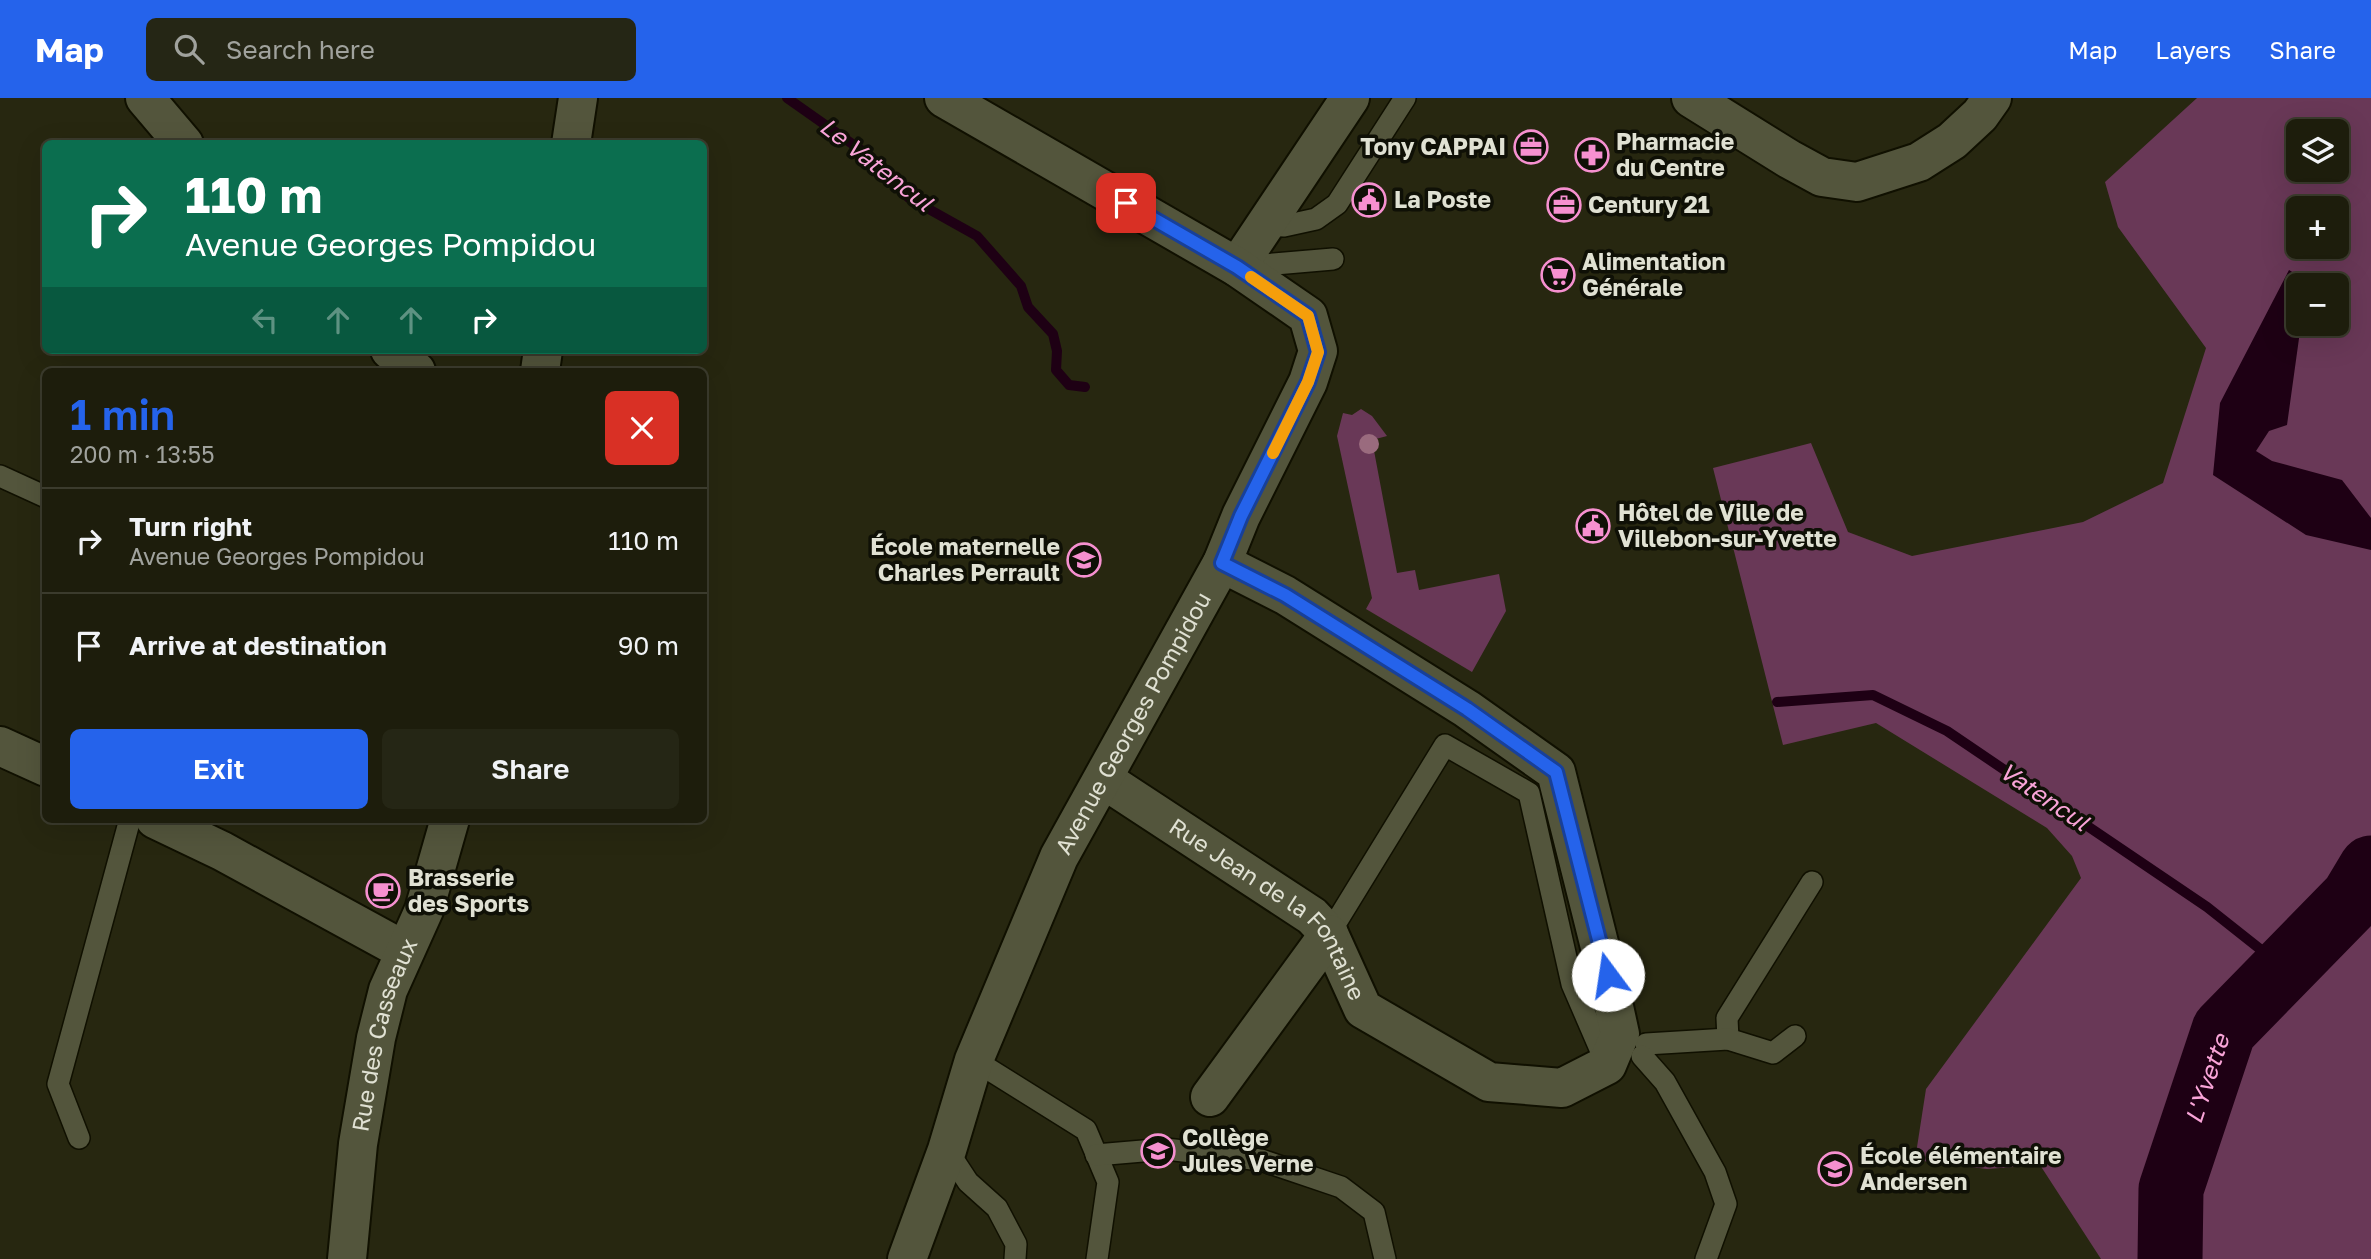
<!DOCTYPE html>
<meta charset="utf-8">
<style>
body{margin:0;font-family:"Golos Text",sans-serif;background:#252615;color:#f1f3f6;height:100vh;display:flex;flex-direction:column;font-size:26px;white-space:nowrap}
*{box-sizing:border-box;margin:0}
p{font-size:23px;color:#a0a29d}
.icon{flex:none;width:38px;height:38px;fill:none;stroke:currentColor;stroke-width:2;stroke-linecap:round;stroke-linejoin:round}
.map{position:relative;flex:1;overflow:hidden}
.panel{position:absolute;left:42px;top:270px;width:665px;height:455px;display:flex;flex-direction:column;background:#1d1d0c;border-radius:10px;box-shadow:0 7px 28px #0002,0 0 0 2px #3b3b2d}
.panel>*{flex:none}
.top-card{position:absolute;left:42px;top:42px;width:665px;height:214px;border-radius:10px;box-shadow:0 7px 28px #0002,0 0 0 2px #3b3b2d;background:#0b6e4f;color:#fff;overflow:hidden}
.fabs{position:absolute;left:2286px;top:21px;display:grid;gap:14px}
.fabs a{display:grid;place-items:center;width:63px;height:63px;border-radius:10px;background:#1d1d0c;box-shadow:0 7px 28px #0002,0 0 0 2px #3b3b2d;font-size:35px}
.pin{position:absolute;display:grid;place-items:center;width:60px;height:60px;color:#fff;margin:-30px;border-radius:14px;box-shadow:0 4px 10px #0006}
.me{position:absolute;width:77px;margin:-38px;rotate:346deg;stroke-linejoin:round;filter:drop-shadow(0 0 5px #0008)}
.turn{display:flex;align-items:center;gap:24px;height:147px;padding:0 28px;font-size:32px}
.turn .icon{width:91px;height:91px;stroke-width:2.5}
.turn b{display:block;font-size:49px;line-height:60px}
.lanes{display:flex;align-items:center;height:66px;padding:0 28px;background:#0003;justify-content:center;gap:35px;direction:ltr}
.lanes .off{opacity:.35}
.round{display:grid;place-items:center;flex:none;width:74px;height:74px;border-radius:10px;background:#252615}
.headline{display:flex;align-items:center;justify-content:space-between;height:119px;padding:0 28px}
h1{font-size:42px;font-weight:600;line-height:52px;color:#2563eb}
.cta{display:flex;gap:14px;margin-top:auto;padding:14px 28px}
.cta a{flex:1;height:80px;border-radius:10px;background:#2563eb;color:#fff;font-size:28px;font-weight:600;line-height:80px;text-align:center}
.cta a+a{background:#252615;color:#f1f3f6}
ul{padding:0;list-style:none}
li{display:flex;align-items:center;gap:21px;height:105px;padding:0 28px;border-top:2px solid #3b3b2d}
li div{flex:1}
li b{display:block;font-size:26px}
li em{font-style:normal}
header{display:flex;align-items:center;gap:42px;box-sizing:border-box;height:98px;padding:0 35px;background:#2563eb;color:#fff}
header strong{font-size:33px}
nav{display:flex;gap:38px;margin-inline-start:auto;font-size:24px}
.search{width:490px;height:63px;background:#252615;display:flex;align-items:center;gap:18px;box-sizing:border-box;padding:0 24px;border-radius:10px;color:#a0a29d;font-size:26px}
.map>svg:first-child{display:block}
</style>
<header>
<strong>Map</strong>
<div class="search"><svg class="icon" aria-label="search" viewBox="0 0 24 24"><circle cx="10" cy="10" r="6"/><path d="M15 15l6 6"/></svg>Search here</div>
<nav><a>Map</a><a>Layers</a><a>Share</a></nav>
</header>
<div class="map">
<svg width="2371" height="1161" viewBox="0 0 2371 1161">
<rect width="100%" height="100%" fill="#272710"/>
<g fill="#693857" fill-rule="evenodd">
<path d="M 2197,0 L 2371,0 L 2371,1161 L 2101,1161 L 2040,1067 L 1987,1071 L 1915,1062 L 1926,991 L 2081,780 L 2072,758 L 2047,730 L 1876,625 L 1783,647 L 1713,370 L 1811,345 L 1848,434 L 1912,458 L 2083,424 L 2163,385 L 2206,250 L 2118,129 L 2105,84 ZM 2298,33 L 2336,33 L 2336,72 L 2298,72 ZM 2298,110 L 2336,110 L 2336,149 L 2298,149 ZM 2298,187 L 2336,187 L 2336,226 L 2298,226 Z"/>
<polygon points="1361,311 1372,318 1387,338 1372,342 1397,475 1415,472 1419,492 1499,476 1506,513 1472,574 1366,511 1372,500 1337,338 1343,315 1352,317"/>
</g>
<polygon fill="#1e0014" points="2289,172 2314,187 2298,187 2298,226 2301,226 2287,327 2269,333 2256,353 2272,363 2342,382 2371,420 2371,452 2306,437 2213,377 2220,305"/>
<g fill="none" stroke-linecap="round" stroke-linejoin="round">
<g stroke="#1e0014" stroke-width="10">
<polyline points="787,0 868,57 909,100 977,138 1021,188 1028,209 1053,236 1057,253 1056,272 1069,287 1085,289"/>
<polyline points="1777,604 1873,597 1947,633 2207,809 2284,870"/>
</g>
<path stroke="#1e0014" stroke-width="65" id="s1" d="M 2170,1161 L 2171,1091 L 2224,932 L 2353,800 L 2371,770"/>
<defs>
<g id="lane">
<polyline points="1265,127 1284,128 1316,121 1337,106 1405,0"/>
<polyline points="1239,169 1333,161"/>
<polyline points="0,378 46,399"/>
<polyline points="1329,836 1445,647 1529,695 1572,886 1607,967"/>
<polyline points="1728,941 1727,920 1812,784"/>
<polyline points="1646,946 1728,941 1773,955 1795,938"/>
<polyline points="1642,958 1665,984 1715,1074 1726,1106 1706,1161"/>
<polyline points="974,962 1086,1032 1108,1084 1097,1161"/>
<polyline points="79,1040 58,986 130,721"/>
<polyline points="947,1052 968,1084 997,1110 1016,1146 1015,1161"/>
<polyline points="1096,1057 1166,1051 1261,1062 1341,1089 1374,1114 1385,1161"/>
</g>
<g id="street">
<polyline points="145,0 184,46"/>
<polyline points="1691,0 1789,61 1822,79 1857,84 1919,64 1952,43 1980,17 1992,0"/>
<polyline points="1237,169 1350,0"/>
<polyline points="390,252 416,273"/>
<polyline points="0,648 46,669"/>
<path id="s2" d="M 1103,681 L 1312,818 L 1329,836 L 1363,911 L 1489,984 L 1562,990 L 1607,967 L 1620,936 L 1607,877 L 1556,674 L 1467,611 L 1285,497 L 1222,465"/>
<polyline points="155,721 222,753 405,853"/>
<polyline points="1210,999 1329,836"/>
<path id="s3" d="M 907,1161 L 947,1052 L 974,962 L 1059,759 L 1222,465 L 1241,418 L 1308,284 L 1318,253 L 1308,218 L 1237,169 L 944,0"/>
</g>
<g id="secondary">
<polyline points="571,46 578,0"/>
<polyline points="540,273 543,252"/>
<path id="s4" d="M 347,1161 L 358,1046 L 376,940 L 388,892 L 424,812 L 450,721"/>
</g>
</defs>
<use href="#lane" stroke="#101000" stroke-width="24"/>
<use href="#street" stroke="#101000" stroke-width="42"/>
<use href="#secondary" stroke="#101000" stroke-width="42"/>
<use href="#lane" stroke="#53553c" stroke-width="21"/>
<use href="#street" stroke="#53553c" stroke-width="38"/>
<use href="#secondary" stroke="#53553c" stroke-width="38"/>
</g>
<circle fill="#9a6b7e" cx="1369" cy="346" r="10"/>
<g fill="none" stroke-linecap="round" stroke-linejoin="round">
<defs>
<polyline id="route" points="1126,105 1237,169 1308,218 1318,254 1308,284 1241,418 1222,465 1285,497 1467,611 1556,674 1608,877"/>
</defs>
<use href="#route" stroke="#184099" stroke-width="18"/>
<use href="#route" stroke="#2563eb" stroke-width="12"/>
<polyline stroke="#f59e0b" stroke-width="12" points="1251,179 1308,218 1318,254 1308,284 1273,355"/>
</g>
<defs>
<symbol id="office-ring" viewBox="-11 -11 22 22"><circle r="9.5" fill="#0f1006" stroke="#f690d0" stroke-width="1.5"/><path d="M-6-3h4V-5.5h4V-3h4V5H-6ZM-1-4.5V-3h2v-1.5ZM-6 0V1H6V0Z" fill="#f690d0"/></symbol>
<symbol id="pharmacy-ring" viewBox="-11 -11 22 22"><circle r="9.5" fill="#0f1006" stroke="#f690d0" stroke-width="1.5"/><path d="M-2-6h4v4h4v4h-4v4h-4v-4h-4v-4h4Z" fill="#f690d0"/></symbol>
<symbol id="civic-ring" viewBox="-11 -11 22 22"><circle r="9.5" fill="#0f1006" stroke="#f690d0" stroke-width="1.5"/><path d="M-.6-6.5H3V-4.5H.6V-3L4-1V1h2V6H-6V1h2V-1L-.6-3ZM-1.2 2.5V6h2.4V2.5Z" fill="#f690d0"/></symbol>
<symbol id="supermarket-ring" viewBox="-11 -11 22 22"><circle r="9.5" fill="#0f1006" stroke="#f690d0" stroke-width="1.5"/><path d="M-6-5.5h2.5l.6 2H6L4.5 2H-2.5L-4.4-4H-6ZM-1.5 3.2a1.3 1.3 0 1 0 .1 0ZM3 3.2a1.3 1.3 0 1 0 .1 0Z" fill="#f690d0"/></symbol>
<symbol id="school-ring" viewBox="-11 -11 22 22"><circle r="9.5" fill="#0f1006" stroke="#f690d0" stroke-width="1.5"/><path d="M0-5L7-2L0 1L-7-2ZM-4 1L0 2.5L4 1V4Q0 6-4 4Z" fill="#f690d0"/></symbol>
<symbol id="cafe-ring" viewBox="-11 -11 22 22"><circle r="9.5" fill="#0f1006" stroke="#f690d0" stroke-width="1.5"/><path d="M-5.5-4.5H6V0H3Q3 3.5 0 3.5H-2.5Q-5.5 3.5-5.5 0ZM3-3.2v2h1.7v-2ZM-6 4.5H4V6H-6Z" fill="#f690d0"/></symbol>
</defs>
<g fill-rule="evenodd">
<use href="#office-ring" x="1512" y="30" width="38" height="38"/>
<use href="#pharmacy-ring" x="1573" y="38" width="38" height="38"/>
<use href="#civic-ring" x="1350" y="83" width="38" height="38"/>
<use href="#office-ring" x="1545" y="88" width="38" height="38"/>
<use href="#supermarket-ring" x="1539" y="158" width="38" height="38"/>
<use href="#civic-ring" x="1574" y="409" width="38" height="38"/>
<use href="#school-ring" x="1065" y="443" width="38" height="38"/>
<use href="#cafe-ring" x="364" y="774" width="38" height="38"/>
<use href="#school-ring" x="1139" y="1034" width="38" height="38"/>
<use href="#school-ring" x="1816" y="1052" width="38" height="38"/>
</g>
<g text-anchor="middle" stroke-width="7" stroke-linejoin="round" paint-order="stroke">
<g font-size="23" font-weight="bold" fill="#e0e1d3" stroke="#0f1006" text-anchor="start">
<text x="1616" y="52">Pharmacie<tspan x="1616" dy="26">du Centre</tspan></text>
<text x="1506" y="57" text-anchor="end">Tony CAPPAI</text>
<text x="1394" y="110">La Poste</text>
<text x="1588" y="115">Century 21</text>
<text x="1582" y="172">Alimentation<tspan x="1582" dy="26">Générale</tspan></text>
<text x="1618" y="423">Hôtel de Ville de<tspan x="1618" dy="26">Villebon-sur-Yvette</tspan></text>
<text x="1060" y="457" text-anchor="end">École maternelle<tspan x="1060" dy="26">Charles Perrault</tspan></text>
<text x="408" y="788">Brasserie<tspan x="408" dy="26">des Sports</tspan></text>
<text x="1182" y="1048">Collège<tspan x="1182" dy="26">Jules Verne</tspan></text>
<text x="1860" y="1066">École élémentaire<tspan x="1860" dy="26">Andersen</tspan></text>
</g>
<g font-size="23" fill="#e0e1d3" stroke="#0f1006">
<text dy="8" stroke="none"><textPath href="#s3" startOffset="583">Avenue Georges Pompidou</textPath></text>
<text dy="8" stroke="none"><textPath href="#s2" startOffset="214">Rue Jean de la Fontaine</textPath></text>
<text dy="8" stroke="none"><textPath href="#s4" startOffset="228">Rue des Casseaux</textPath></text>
</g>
<g font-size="24" font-style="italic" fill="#f9a4d8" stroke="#0f1006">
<text transform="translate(876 67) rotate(38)" y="8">Le Vatencul</text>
<text transform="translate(2044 699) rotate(34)" y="8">Vatencul</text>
<text dy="8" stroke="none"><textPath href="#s1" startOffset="186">L'Yvette</textPath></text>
</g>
</g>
</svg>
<div class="fabs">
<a><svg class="icon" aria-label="layers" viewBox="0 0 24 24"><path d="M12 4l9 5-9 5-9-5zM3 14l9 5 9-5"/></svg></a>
<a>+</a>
<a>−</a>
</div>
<div class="pin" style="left:1126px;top:105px;background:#d93025"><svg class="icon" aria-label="arrive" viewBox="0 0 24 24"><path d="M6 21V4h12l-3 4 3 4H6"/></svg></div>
<svg class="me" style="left:1608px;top:877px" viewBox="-20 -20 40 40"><circle r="19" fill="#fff"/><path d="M0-13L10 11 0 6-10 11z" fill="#2563eb"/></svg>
<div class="top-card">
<div class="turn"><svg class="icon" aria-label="right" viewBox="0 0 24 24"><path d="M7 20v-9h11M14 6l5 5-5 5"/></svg><div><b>110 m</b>Avenue Georges Pompidou</div></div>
<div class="lanes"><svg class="icon off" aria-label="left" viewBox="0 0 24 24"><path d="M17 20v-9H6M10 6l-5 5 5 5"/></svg><svg class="icon off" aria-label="ahead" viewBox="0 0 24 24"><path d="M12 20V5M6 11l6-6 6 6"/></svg><svg class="icon off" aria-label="ahead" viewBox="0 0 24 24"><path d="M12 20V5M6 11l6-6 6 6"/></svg><svg class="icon" aria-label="right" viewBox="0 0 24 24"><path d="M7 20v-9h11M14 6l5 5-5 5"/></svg></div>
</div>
<section class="panel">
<div class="headline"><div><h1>1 min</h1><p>200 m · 13:55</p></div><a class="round" style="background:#d93025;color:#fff"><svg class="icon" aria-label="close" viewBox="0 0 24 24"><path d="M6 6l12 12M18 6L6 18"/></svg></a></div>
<ul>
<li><svg class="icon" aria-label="right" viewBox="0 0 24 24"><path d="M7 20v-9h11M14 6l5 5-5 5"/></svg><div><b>Turn right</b><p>Avenue Georges Pompidou</p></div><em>110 m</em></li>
<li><svg class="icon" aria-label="arrive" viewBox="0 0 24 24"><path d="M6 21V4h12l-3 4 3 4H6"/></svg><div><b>Arrive at destination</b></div><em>90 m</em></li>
</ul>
<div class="cta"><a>Exit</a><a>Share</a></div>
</section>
</div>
